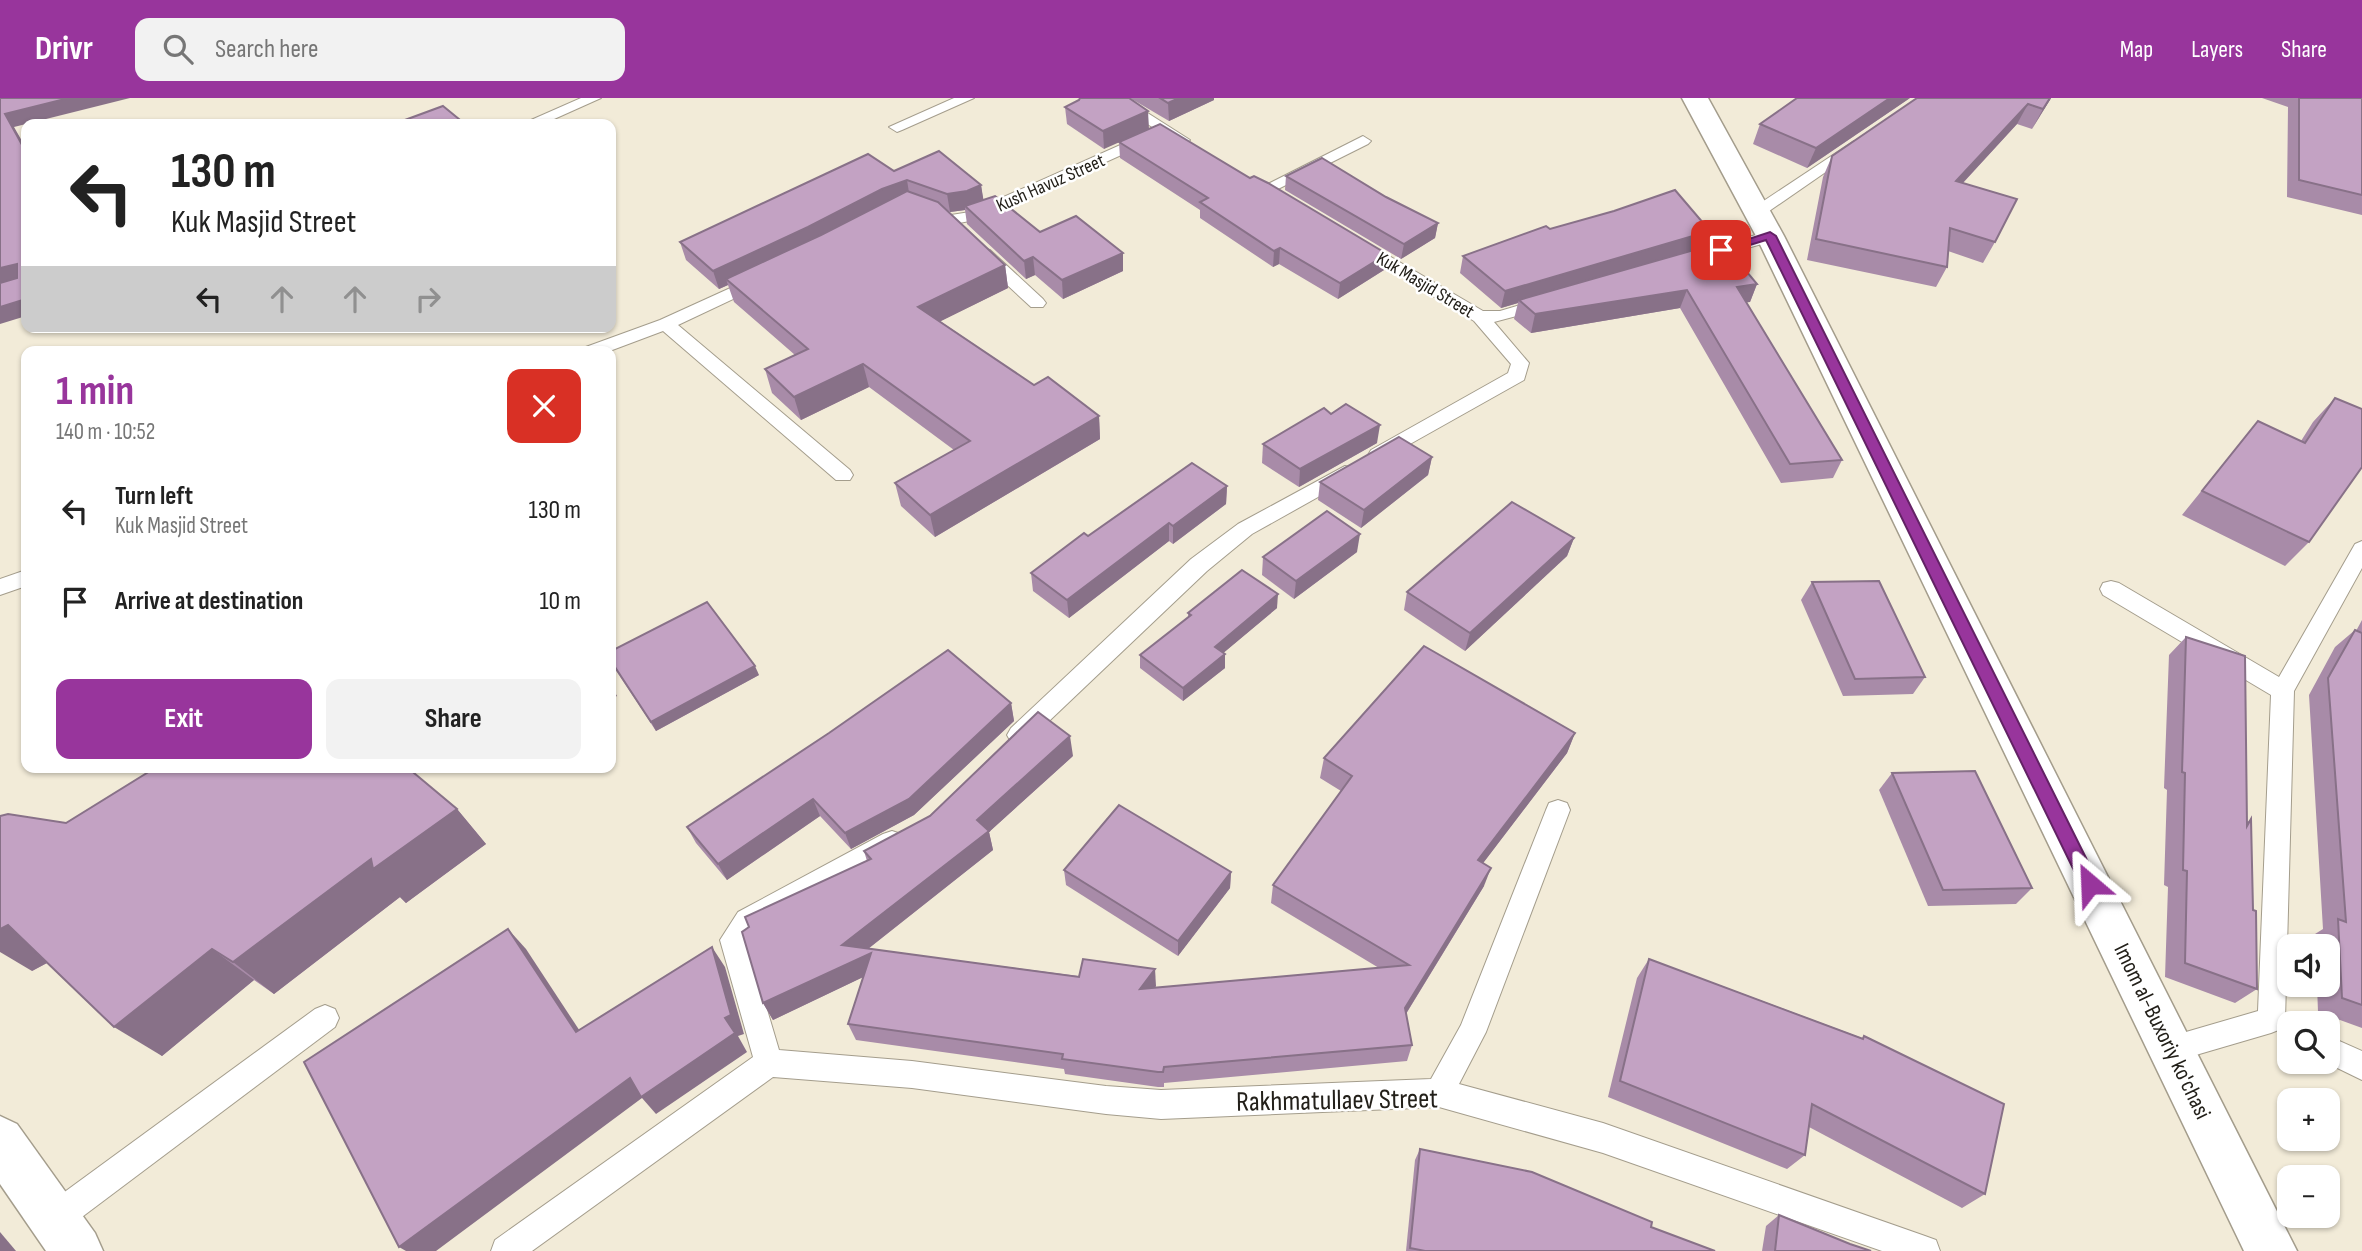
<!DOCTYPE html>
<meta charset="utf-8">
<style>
body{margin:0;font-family:"Sofia Sans Condensed",sans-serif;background:#f2f2f2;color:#222;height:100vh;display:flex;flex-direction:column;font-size:26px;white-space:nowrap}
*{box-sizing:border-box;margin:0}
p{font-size:23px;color:#767676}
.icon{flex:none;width:38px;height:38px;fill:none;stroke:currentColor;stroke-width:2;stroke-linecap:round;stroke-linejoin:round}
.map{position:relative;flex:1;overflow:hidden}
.drawer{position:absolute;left:21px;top:248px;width:595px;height:427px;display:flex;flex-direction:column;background:#fff;border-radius:14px;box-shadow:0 2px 5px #0004}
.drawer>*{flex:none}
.guide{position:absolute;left:21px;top:21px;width:595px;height:214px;border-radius:14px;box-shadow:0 2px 5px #0004;background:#fff;color:#222;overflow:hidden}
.buttons{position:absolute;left:2277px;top:836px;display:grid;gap:14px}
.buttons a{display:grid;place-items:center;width:63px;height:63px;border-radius:14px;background:#fff;box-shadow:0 2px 5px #0004;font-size:35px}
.pin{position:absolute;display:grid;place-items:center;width:60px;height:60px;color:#fff;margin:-30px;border-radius:14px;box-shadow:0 4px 10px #0006}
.me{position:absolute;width:77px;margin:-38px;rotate:334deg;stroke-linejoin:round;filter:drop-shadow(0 0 5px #0008)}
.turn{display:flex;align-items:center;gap:24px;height:147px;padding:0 35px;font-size:32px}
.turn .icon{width:91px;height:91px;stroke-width:2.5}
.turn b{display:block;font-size:49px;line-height:60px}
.lanes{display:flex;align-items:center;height:66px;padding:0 35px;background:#0003;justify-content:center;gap:35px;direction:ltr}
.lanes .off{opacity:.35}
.round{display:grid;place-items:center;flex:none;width:74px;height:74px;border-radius:14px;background:#f2f2f2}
.overview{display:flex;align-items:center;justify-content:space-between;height:119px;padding:0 35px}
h1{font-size:42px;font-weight:700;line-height:52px;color:#98359c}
.button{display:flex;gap:14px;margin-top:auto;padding:14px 35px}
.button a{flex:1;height:80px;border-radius:14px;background:#98359c;color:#fff;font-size:28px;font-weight:700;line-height:80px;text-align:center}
.button a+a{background:#f2f2f2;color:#222}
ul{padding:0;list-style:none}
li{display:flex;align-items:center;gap:21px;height:91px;padding:0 35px}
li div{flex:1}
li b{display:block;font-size:26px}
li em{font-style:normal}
header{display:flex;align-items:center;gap:42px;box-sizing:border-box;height:98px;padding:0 35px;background:#98359c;color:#fff}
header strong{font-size:33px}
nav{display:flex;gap:38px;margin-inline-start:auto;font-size:24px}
.search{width:490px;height:63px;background:#f2f2f2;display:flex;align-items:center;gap:18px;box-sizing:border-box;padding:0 24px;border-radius:14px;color:#767676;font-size:26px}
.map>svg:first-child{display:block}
</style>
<header>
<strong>Drivr</strong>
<div class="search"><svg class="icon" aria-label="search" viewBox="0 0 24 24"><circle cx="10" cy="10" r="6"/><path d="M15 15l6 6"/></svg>Search here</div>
<nav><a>Map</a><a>Layers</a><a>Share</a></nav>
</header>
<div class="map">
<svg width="2362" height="1153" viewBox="0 0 2362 1153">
<rect width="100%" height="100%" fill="#f2ebd8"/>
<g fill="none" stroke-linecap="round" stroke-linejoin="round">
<defs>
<g id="service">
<polygon points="581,0 601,0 543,26 522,26"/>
<polygon points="954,0 974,0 902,32 897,34 889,29"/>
<polygon points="1107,0 1124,0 1190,42 1187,45 1177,45"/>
<polygon points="1145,36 1153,41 1150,44 980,121 949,127 923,117 921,114 929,109 951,117 970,114"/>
<polygon points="1363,38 1371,43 1368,46 1274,93 1268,95 1260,90"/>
<polygon points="1854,43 1859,45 1862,48 1859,51 1762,118 1750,118 1748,115 1750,112"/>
<polygon points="1770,133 1776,134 1778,138 1776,142 1698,164 1690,159 1692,155"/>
<polygon points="1360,141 1483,213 1500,213 1544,200 1553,205 1550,209 1494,224 1529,265 1524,282 1378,364 1371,362 1368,357 1371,352 1508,275 1511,266 1474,223 1354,150 1352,146 1354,142"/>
<polygon points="984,151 990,152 1043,201 1046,205 1043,209 1031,209 978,160 976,156"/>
<polygon points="759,177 768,182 765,186 678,227 850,372 853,377 850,382 836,382 663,233 607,254 580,254 583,250 660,222"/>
<polygon points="1345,368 1352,370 1355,375 1352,380 1252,436 1207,473 1027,644 1019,647 1011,644 1007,637 1011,630 1191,461 1238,426"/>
<polygon points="2362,443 2362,470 2294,593 2285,922 2281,931 2271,935 2172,964 2162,961 2158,951 2162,941 2258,913 2271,597 2103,497 2100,491 2103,485 2111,483 2119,485 2279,579 2355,446"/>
<polygon points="26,472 26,488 0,497 0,481"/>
<polygon points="1558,702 1567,705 1570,712 1486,934 1459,986 1603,1025 1925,1138 1936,1142 1940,1153 1882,1153 1603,1055 1439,1009 1161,1021 1106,1016 912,990 773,979 532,1153 491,1153 495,1142 753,959 720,842 738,814 883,736 892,733 901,736 905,744 901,752 756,830 747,844 779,952 912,963 1106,988 1161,992 1431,981 1461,927 1546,712 1549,705"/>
<polygon points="325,907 335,911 339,920 335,929 66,1131 55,1135 44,1131 40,1120 44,1109 315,911"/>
<polygon points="2328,938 2362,953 2362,982 2325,964"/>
</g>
<polygon id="tertiary" points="0,1018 17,1026 95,1135 103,1153 46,1153 0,1086"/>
<polygon id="secondary" points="1682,0 1708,0 1784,138 2297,1153 2244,1153 1756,138"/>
</defs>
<use href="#service" stroke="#a49d8c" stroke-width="2"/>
<use href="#tertiary" stroke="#a49d8c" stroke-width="3"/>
<use href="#secondary" stroke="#a49d8c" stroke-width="3"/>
<use href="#service" fill="#fff" fill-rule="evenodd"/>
<use href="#tertiary" fill="#fff" fill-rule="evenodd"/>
<use href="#secondary" fill="#fff" fill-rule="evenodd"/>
</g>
<g fill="#a88ba8">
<polygon points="1129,0 1104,51 1067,26 1065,9 1079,2"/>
<polygon points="1130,0 1214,0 1214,2 1169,23"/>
<polygon points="1910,0 1807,70 1753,46 1760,26"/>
<polygon points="2051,0 2032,31 2017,26 1963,85 1995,144 1983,165 1948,153 1947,169 1936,189 1807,162 1823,79 1832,58"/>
<polygon points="2262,0 2362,0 2362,117 2287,99 2288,9"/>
<polygon points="1119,44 1384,172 1338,201 1279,166 1273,169 1200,120 1200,112 1120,60"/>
<polygon points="894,73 981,87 983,102 1040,134 1123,173 1063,201 1035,177 1026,181 967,126 965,112 950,114 947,113 1005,167 1008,190 940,223 1034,287 1099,318 1100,341 935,439 901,408 895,385 954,352 869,289 801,322 772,295 765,271 795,257 734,204 728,187 719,191 686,162 680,144"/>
<polygon points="1286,78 1386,99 1438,125 1435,140 1401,161 1285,92"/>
<polygon points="1550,131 1710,133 1704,149 1757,186 1750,204 1746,204 1842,362 1833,380 1781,385 1680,210 1531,235 1514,221 1518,205 1501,210 1460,175 1463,158"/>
<polygon points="2335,300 2309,444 2285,468 2182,417 2258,323 2301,343 2313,324"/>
<polygon points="1377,345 1299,389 1262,365 1263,346"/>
<polygon points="1432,359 1428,377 1361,430 1318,402 1320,384"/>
<polygon points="1227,388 1226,406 1173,446 1169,443 1069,520 1033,493 1031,475 1088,438"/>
<polygon points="1574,440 1567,458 1465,553 1404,512 1407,494"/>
<polygon points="1357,454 1294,501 1262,477 1263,459"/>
<polygon points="1812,484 1925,579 1913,596 1843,598 1801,502"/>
<polygon points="1277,510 1223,555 1225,570 1183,603 1140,570 1140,557 1188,519 1188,515"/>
<polygon points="2362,522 2362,930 2318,914 2317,887 2328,887 2328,849 2315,849 2315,836 2323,831 2309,597 2335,549 2355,532 2356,533"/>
<polygon points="2186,539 2247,724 2251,721 2253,812 2257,891 2235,905 2165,879 2168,789 2164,787 2167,692 2164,690 2169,557"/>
<polygon points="611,553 759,577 656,633 611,565"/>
<polygon points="1011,605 1014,623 914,717 851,751 820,718 727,782 696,745 687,729"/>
<polygon points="1575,635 1567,655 1483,765 1484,788 1406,916 1412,947 1407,963 1164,985 1164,989 1158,989 1065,976 1064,971 856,942 848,926 863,879 773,922 763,905 867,763 864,753 1073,658 989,734 993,752 868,851 1156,888 1154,890 1379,870 1271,805 1273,787 1341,693 1320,680 1324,660"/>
<polygon points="1892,675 2032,790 2016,806 1928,808 1879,692"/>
<polygon points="457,711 486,746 406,805 400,799 274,896 254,882 162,958 47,865 32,873 66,725"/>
<polygon points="1064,772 1231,774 1230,790 1178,858 1066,787"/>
<polygon points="1649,861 1862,940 1864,938 1985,1096 1962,1110 1809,1029 1805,1057 1787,1071 1608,999 1637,880"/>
<polygon points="1420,1051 1651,1129 1715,1153 1406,1153 1415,1062"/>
<polygon points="1779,1117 1850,1146 1871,1153 1762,1153 1766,1128"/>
</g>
<g fill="#887188">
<polygon points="69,0 130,0 14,29 26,50 26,54 5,16"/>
<polygon points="1179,0 1214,0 1214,2 1169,23 1168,5"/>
<polygon points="1890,0 1910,0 1807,70 1816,50"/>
<polygon points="2050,0 2051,0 2032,31 2043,11"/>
<polygon points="2028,6 2017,26 1946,103 1956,83"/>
<polygon points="1148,13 1149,31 1104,51 1103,33"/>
<polygon points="907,82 910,101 726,181 728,187 719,191 713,173 882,91"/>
<polygon points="981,87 984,105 965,108 965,112 950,114 947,96"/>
<polygon points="1438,125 1435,140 1401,161 1404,146"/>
<polygon points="1710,133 1704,149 1519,202 1518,205 1501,210 1505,193"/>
<polygon points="1280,150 1279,166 1273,169 1274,153"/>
<polygon points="1123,155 1123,173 1063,201 1062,182"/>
<polygon points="1387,156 1384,172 1338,201 1340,185"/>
<polygon points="1033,159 1035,177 1026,181 1024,163"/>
<polygon points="17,166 26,177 0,187 0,170"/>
<polygon points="1005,167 1008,190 923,232 918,209"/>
<polygon points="1757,186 1750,204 1729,207 1737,189"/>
<polygon points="1687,192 1680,210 1531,235 1535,216"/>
<polygon points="26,201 26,218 0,226 0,209"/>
<polygon points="863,266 869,289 801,322 794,299"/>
<polygon points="1099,318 1100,341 935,439 930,417"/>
<polygon points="1380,327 1377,345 1299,389 1300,371"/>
<polygon points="1432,359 1428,377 1361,430 1364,412"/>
<polygon points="1227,388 1226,406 1173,446 1173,428"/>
<polygon points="1169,425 1169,443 1069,520 1067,502"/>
<polygon points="1360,436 1357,454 1294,501 1296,483"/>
<polygon points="1574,440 1567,458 1465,553 1470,535"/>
<polygon points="1278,496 1277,510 1215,562 1215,549"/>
<polygon points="1225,556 1225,570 1183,603 1183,590"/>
<polygon points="755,568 759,577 656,633 651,624"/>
<polygon points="612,589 617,598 611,601 611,590"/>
<polygon points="1011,605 1014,623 914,717 851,751 845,735"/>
<polygon points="1575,635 1567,655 1471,781 1478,762"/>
<polygon points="1070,638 1073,658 989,734 993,752 850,865 871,855 878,872 773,922 763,905 842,847 977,722"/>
<polygon points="813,701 820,718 727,782 718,766"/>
<polygon points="457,711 486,746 406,805 400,799 274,896 233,864 371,761"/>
<polygon points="1491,770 1484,788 1399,927 1405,910"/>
<polygon points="1231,774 1230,790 1178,858 1178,843"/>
<polygon points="8,827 58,859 32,873 0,854 0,831"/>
<polygon points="508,831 526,851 593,953 576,934"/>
<polygon points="712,849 725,869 744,936 738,938 747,954 656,1016 642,1000 436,1153 406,1153 399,1149 630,980 725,920"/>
<polygon points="212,851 254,882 162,958 114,929"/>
<polygon points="1155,871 1156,888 1141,908 1140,891"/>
<polygon points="0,1134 16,1153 0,1153"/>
</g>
<g fill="#c3a2c3" stroke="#887188" stroke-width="2">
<polygon points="0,0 69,0 5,16 26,54 26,201 0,209 0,185 17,180 17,166 0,170"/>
<polygon points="1080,0 1129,0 1148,13 1103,33 1065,9 1079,2"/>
<polygon points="1160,0 1179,0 1168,5"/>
<polygon points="1797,0 1890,0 1816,50 1760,26"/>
<polygon points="1917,0 2050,0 2043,11 2028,6 1956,83 2017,101 1995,144 1950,130 1947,169 1816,141 1832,58"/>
<polygon points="2299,0 2362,0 2362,97 2299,82"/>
<polygon points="443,8 465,26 394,26"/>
<polygon points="1160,26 1250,80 1254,78 1268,85 1387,156 1340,185 1280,150 1274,153 1200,104 1208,100 1119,44"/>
<polygon points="939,53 981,87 967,93 947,96 907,82 882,91 808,129 713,173 680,144 868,56 894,73"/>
<polygon points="1322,60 1386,99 1438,125 1404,146 1286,78"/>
<polygon points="1675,92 1710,133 1505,193 1463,158 1546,128 1550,131 1614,113"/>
<polygon points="907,93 938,104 1005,167 918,209 1034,287 1048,279 1099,318 930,417 895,385 970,343 863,266 794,299 765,271 808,251 726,181 821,137"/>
<polygon points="995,98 1040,134 1076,118 1123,155 1062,182 1033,159 1024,163 965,108"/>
<polygon points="1722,144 1757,186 1737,189 1842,362 1790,366 1687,192 1535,216 1519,202"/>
<polygon points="2335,300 2362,311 2362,369 2309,444 2202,393 2258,323 2305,345"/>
<polygon points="1346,306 1380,327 1300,371 1263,346 1324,310 1331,316"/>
<polygon points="1399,339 1432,359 1364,412 1320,384"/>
<polygon points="1192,365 1227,388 1173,428 1169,425 1067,502 1031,475 1084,435 1088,438"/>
<polygon points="1512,404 1574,440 1470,535 1407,494"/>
<polygon points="1327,413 1360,436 1296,483 1263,459"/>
<polygon points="1242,472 1278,496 1215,549 1225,556 1183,590 1140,557 1191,517 1188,515"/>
<polygon points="1879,483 1925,579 1855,581 1812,484"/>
<polygon points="707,504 755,568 651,624 611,563 611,553"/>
<polygon points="2355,532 2362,535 2362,907 2342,900 2338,821 2346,824 2328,580"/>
<polygon points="2186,539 2245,558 2247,728 2251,721 2253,812 2256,813 2257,891 2185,865 2187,773 2183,772 2185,675 2182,674"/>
<polygon points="1424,548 1575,635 1478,762 1491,770 1405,910 1412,947 1164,969 1163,974 1158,974 1062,961 1063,956 848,926 871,855 763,905 742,834 749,829 745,819 871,761 864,753 930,718 1038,614 1070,638 977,722 989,733 842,847 1079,879 1083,861 1155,871 1140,891 1409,867 1273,787 1352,678 1324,660"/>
<polygon points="948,552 1011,605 909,701 845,735 813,701 718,766 687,729 829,635"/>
<polygon points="155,670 408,670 457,711 373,771 371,761 233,864 212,851 114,929 8,827 0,831 0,718 8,716 66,725"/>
<polygon points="1975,673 2032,790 1943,792 1892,675"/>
<polygon points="1119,707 1231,774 1178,843 1064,772"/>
<polygon points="508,831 576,934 712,849 731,917 725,920 735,935 641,999 630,980 399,1149 304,964"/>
<polygon points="1649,861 1863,941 1864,938 2004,1006 1985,1096 1812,1006 1805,1057 1620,983"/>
<polygon points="1420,1051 1532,1074 1652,1124 1651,1129 1715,1153 1425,1153 1410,1150"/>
<polygon points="1779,1117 1850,1146 1871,1153 1775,1153"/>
</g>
<polygon fill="#98359c" stroke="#632265" stroke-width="2" points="1770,134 1776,138 2096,780 2099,786 2096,791 2090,794 2083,791 1766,142 1721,156 1715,152"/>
<g text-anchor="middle" stroke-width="5" stroke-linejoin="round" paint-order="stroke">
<g font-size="19" fill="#23201a" stroke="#fff">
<text transform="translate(1050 84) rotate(-24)" y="7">Kush Havuz Street</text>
<text transform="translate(1426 186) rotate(31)" y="7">Kuk Masjid Street</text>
</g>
<g font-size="23" fill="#23201a" stroke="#fff">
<text transform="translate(2163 933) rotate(64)" y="8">Imom al-Buxoriy ko'chasi</text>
</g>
<g font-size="28" fill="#23201a" stroke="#fff">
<text transform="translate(1337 1001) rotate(-1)" y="10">Rakhmatullaev Street</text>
</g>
</g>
</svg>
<div class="buttons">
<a><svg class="icon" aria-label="sound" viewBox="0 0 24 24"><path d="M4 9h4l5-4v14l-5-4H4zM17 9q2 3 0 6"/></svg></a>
<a><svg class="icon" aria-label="search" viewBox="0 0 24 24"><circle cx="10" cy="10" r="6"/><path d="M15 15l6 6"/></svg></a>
<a>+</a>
<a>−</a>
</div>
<div class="pin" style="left:1721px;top:152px;background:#d93025"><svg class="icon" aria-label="arrive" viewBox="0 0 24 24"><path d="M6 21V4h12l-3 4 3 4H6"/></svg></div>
<svg class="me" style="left:2090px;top:786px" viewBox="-20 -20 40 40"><path d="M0-17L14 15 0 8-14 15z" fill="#98359c" stroke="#fff" stroke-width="4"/></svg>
<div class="guide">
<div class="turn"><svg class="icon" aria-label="left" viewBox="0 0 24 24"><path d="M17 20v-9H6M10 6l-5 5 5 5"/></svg><div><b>130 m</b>Kuk Masjid Street</div></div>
<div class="lanes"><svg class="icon" aria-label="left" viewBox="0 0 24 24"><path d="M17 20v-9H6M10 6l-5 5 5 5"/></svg><svg class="icon off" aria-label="ahead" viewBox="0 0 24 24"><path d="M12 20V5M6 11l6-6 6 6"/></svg><svg class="icon off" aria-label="ahead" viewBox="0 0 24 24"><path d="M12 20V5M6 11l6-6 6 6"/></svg><svg class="icon off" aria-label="right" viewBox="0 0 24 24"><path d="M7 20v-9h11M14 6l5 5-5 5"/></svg></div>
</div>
<section class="drawer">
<div class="overview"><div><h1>1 min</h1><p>140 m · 10:52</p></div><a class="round" style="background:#d93025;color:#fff"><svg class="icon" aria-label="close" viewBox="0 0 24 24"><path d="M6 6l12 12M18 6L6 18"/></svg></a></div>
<ul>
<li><svg class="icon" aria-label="left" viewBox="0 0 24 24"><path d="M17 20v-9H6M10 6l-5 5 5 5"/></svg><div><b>Turn left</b><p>Kuk Masjid Street</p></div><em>130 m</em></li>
<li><svg class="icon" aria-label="arrive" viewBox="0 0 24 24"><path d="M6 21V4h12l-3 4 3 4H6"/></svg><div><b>Arrive at destination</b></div><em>10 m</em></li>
</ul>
<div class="button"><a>Exit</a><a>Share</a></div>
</section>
</div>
